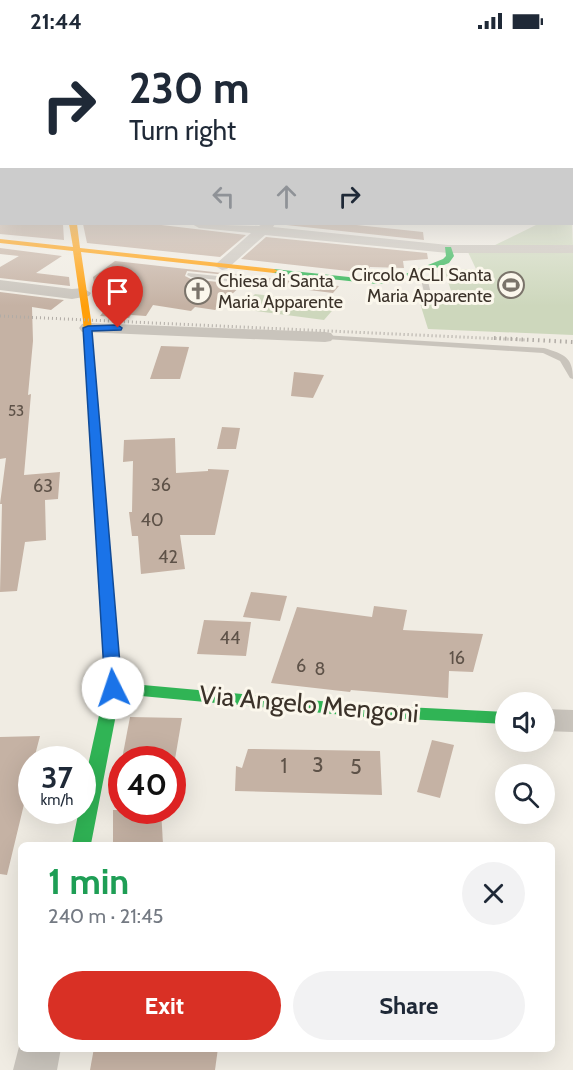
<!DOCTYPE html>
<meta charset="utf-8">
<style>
body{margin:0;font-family:Cabin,sans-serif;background:#f2f2f3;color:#1f2937;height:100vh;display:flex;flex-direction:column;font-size:22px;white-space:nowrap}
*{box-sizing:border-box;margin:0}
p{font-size:20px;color:#747a83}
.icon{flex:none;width:33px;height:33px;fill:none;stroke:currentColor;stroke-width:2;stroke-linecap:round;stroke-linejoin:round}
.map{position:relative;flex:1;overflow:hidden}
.panel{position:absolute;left:18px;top:800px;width:537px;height:210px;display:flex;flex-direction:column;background:#fff;border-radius:9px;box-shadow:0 6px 24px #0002}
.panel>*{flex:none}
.guide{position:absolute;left:0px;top:0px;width:573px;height:183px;box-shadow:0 6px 24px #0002;background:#fff;color:#1f2937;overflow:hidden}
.buttons{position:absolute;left:495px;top:650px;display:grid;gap:12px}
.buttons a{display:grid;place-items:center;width:60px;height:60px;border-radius:50%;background:#fff;box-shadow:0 6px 24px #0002;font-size:30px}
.speed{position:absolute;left:18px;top:704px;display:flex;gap:12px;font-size:30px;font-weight:700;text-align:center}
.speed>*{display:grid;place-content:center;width:78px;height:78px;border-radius:50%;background:#fff;box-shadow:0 6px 24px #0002;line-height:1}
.speed small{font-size:15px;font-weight:400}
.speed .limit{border:9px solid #d22;background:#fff;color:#111}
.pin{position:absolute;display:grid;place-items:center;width:51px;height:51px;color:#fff;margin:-62px -26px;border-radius:50% 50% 50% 0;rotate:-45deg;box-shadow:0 0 6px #0007}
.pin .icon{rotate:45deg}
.me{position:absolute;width:66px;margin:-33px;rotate:356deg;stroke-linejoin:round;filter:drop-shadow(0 0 4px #0008)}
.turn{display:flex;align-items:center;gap:21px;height:126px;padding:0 30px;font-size:27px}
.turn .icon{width:78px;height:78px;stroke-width:2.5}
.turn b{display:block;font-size:42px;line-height:51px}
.lanes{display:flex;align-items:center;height:57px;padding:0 30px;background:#0003;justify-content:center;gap:30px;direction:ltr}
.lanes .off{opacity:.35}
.round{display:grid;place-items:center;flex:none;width:63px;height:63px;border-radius:32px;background:#f2f2f3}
.summary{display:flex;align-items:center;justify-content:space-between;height:102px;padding:0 30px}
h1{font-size:36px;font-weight:700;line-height:45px;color:#1e9e55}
.button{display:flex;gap:12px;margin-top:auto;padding:12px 30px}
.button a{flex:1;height:69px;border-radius:36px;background:#d93025;color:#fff;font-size:24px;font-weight:700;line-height:69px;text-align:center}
.button a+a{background:#f2f2f3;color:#1f2937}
.status{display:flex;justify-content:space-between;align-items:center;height:42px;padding:0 30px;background:#fff;direction:ltr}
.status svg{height:16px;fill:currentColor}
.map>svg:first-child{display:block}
</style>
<div class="status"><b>21:44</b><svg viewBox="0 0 49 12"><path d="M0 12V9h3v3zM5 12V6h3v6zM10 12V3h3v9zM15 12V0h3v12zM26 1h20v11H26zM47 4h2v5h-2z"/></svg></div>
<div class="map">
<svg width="573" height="1028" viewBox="0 0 573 1028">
<rect width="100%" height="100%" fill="#f0ece3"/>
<g fill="#cdd7bc">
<polygon points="572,181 573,205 491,205 538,182"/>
<polygon points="468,210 573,210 573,293 428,287 419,258 454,258 444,227 476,227"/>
<polygon points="255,252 338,262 324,278 240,267"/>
</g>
<g fill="#c5b2a4" fill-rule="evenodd">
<polygon points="0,182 63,182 64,198 0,192"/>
<polygon points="83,182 153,182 246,193 220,215 87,201"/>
<polygon points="277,182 347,182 423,190 424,198"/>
<polygon points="266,195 427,211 428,217 403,219 404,226 370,225 366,231 241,217"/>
<polygon points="0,206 62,214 36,231 69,235 70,244 0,236 0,225 19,214 0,212"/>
<path d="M 115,219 L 339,244 L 333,251 L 245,240 L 215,268 L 195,265 L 191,269 L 153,263 L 146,274 L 131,273 L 129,276 L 100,274 L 115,255 L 96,253 L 93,235 ZM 187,229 L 227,233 L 233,238 L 227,241 L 191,237 L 185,234 Z"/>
<polygon points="0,250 64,258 51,268 32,265 33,299 28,353 31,352 24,433 60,430 58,457 45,458 46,498 25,500 17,549 0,550 2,462 0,462 6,416 0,417"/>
<polygon points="161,304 189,305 180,337 150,337"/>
<polygon points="294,330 324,333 313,356 291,354"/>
<polygon points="222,385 240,386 236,407 217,407"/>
<polygon points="175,396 176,431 208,429 208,427 229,428 215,493 180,493 185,527 141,532 138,494 132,494 129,470 132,470 133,419 123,420 124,398"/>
<polygon points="251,550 287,554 280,579 243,575"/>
<polygon points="374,564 407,568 403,588 483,592 473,630 449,629 448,656 351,648 350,650 271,641 297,565 372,575"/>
<polygon points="204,578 251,580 246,614 197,612"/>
<polygon points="130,675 182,676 175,717 122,717"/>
<polygon points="40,694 34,717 32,717 32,729 7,833 0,832 0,695"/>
<polygon points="432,698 454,703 440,756 417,750"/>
<polygon points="248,707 380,709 382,753 235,749 236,724 242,726"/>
<polygon points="113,768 161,768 163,802 113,802"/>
<polygon points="94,1006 218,1006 215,1028 90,1028"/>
</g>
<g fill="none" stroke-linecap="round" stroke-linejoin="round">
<g fill="#c9c4bc" fill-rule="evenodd">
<polygon points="188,231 227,235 231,237 227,239 191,235 187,233"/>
<polygon points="407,231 427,235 432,256 425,254 421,238 407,235"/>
<path d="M 322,293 L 544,306 C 564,312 573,315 573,337 L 570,336 L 560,319 L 543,311 L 325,297 L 321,295 Z"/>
</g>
<g fill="#c9c4bc" fill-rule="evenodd">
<rect x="572" y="125" width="1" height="6"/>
<rect x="0" y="158" width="2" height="8"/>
<polygon points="192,182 259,184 262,182 275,182 273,185 448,203 573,203 573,211 448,211 265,193 227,227 222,228 215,224 217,221 251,191 199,186"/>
<polygon points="0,238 72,247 83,246 91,251 89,254 72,257 0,248"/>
<polygon points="88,281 325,290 331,291 334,295 331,299 325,300 82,290 79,286 82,282"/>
<polygon points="544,667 573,668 573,690 544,689"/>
<polygon points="21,997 21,1006 61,1006 57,1028 13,1028"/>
</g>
<g fill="#30b455" fill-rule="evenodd">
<rect x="0" y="122" width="2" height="4"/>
<polygon points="445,205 451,205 454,214 449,221 403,239 377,242 274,231 270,229 274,227 377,238 398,235 443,217 446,214"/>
<polygon points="108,566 115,571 121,641 365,663 506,670 506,682 365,675 120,652 91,802 72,802 79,768 82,768 82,751 105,646 101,571"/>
</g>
<polygon fill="#ff9f0a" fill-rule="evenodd" points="69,182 77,182 80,206 274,227 278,229 274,231 81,210 91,278 115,571 108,576 101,571 83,278 73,209 0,201 0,197 73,205"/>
<rect fill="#e5322d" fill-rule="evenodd" x="572" y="162" width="1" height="4"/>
<polyline stroke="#b1aca6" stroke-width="3" stroke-dasharray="1 3" stroke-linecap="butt" points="0,274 527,298"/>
<polyline stroke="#b1aca6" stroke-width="4" stroke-dasharray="1.5 4" stroke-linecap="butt" points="494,296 573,300"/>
</g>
<linearGradient id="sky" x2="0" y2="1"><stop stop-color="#8ab8d9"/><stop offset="0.45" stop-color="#f8f6f2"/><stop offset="1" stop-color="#f8f6f2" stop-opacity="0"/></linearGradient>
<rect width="573" height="264" fill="url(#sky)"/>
<polygon fill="#1a73e8" stroke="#114b97" stroke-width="1.5" points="118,283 122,286 121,288 92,289 122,646 119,650 108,650 105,646 83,286 88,284"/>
<defs>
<symbol id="stadium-ring" viewBox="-11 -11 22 22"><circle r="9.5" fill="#fbf7ec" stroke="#7a736a" stroke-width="1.5"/><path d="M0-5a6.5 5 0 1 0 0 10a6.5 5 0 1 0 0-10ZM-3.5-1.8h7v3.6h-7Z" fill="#7a736a"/></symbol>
<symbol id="church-ring" viewBox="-11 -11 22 22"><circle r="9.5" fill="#fbf7ec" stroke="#7a736a" stroke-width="1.5"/><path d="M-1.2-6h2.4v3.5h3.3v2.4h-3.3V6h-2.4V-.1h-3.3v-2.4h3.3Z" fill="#7a736a"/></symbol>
</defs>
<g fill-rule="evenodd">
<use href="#stadium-ring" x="496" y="228" width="30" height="30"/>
<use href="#church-ring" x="183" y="234" width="30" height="30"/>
</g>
<g text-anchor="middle" stroke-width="6" stroke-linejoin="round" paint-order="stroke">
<g font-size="15" fill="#5e5248">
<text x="16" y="374">53</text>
</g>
<g font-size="18" fill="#3b3229" stroke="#fbf7ec" text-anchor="end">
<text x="492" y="239">Circolo ACLI Santa<tspan x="492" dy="21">Maria Apparente</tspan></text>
<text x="218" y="245" text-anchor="start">Chiesa di Santa<tspan x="218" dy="21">Maria Apparente</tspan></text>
</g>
<g font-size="18" fill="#5e5248">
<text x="161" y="449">36</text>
<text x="43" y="450">63</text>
<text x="152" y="484">40</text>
<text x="168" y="521">42</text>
<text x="230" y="602">44</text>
<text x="457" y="622">16</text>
<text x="301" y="630">6</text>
<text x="320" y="633">8</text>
</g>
<g font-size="21" fill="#5e5248">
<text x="318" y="730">3</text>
<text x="284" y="731">1</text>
<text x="356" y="732">5</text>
</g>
<g font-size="26" fill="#3b3229" stroke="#fbf7ec">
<text transform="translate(309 662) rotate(5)" y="9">Via Angelo Mengoni</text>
</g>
</g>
</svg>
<div class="buttons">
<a><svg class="icon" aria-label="sound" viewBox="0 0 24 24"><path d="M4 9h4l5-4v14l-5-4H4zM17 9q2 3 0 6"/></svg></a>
<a><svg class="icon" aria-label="search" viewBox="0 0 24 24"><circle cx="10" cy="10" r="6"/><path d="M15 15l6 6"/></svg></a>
</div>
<div class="speed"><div>37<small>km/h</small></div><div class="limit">40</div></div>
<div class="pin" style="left:118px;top:286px;background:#d93025"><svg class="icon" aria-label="arrive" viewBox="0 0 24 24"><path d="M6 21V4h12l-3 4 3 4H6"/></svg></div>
<svg class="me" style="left:113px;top:646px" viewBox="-20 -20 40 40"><circle r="19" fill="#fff"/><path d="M0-13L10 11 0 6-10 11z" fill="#1a73e8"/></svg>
<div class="guide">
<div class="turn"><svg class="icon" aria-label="right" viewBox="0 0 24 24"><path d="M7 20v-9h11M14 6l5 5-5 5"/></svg><div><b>230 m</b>Turn right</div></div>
<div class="lanes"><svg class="icon off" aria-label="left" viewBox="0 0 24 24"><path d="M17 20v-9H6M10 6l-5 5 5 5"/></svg><svg class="icon off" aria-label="ahead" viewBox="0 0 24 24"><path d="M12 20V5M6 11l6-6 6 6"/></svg><svg class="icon" aria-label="right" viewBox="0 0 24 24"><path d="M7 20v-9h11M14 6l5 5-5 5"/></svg></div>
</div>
<section class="panel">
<div class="summary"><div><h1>1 min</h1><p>240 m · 21:45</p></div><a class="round"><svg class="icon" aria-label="close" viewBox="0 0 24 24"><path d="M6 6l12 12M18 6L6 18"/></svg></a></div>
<div class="button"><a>Exit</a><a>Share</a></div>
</section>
</div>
